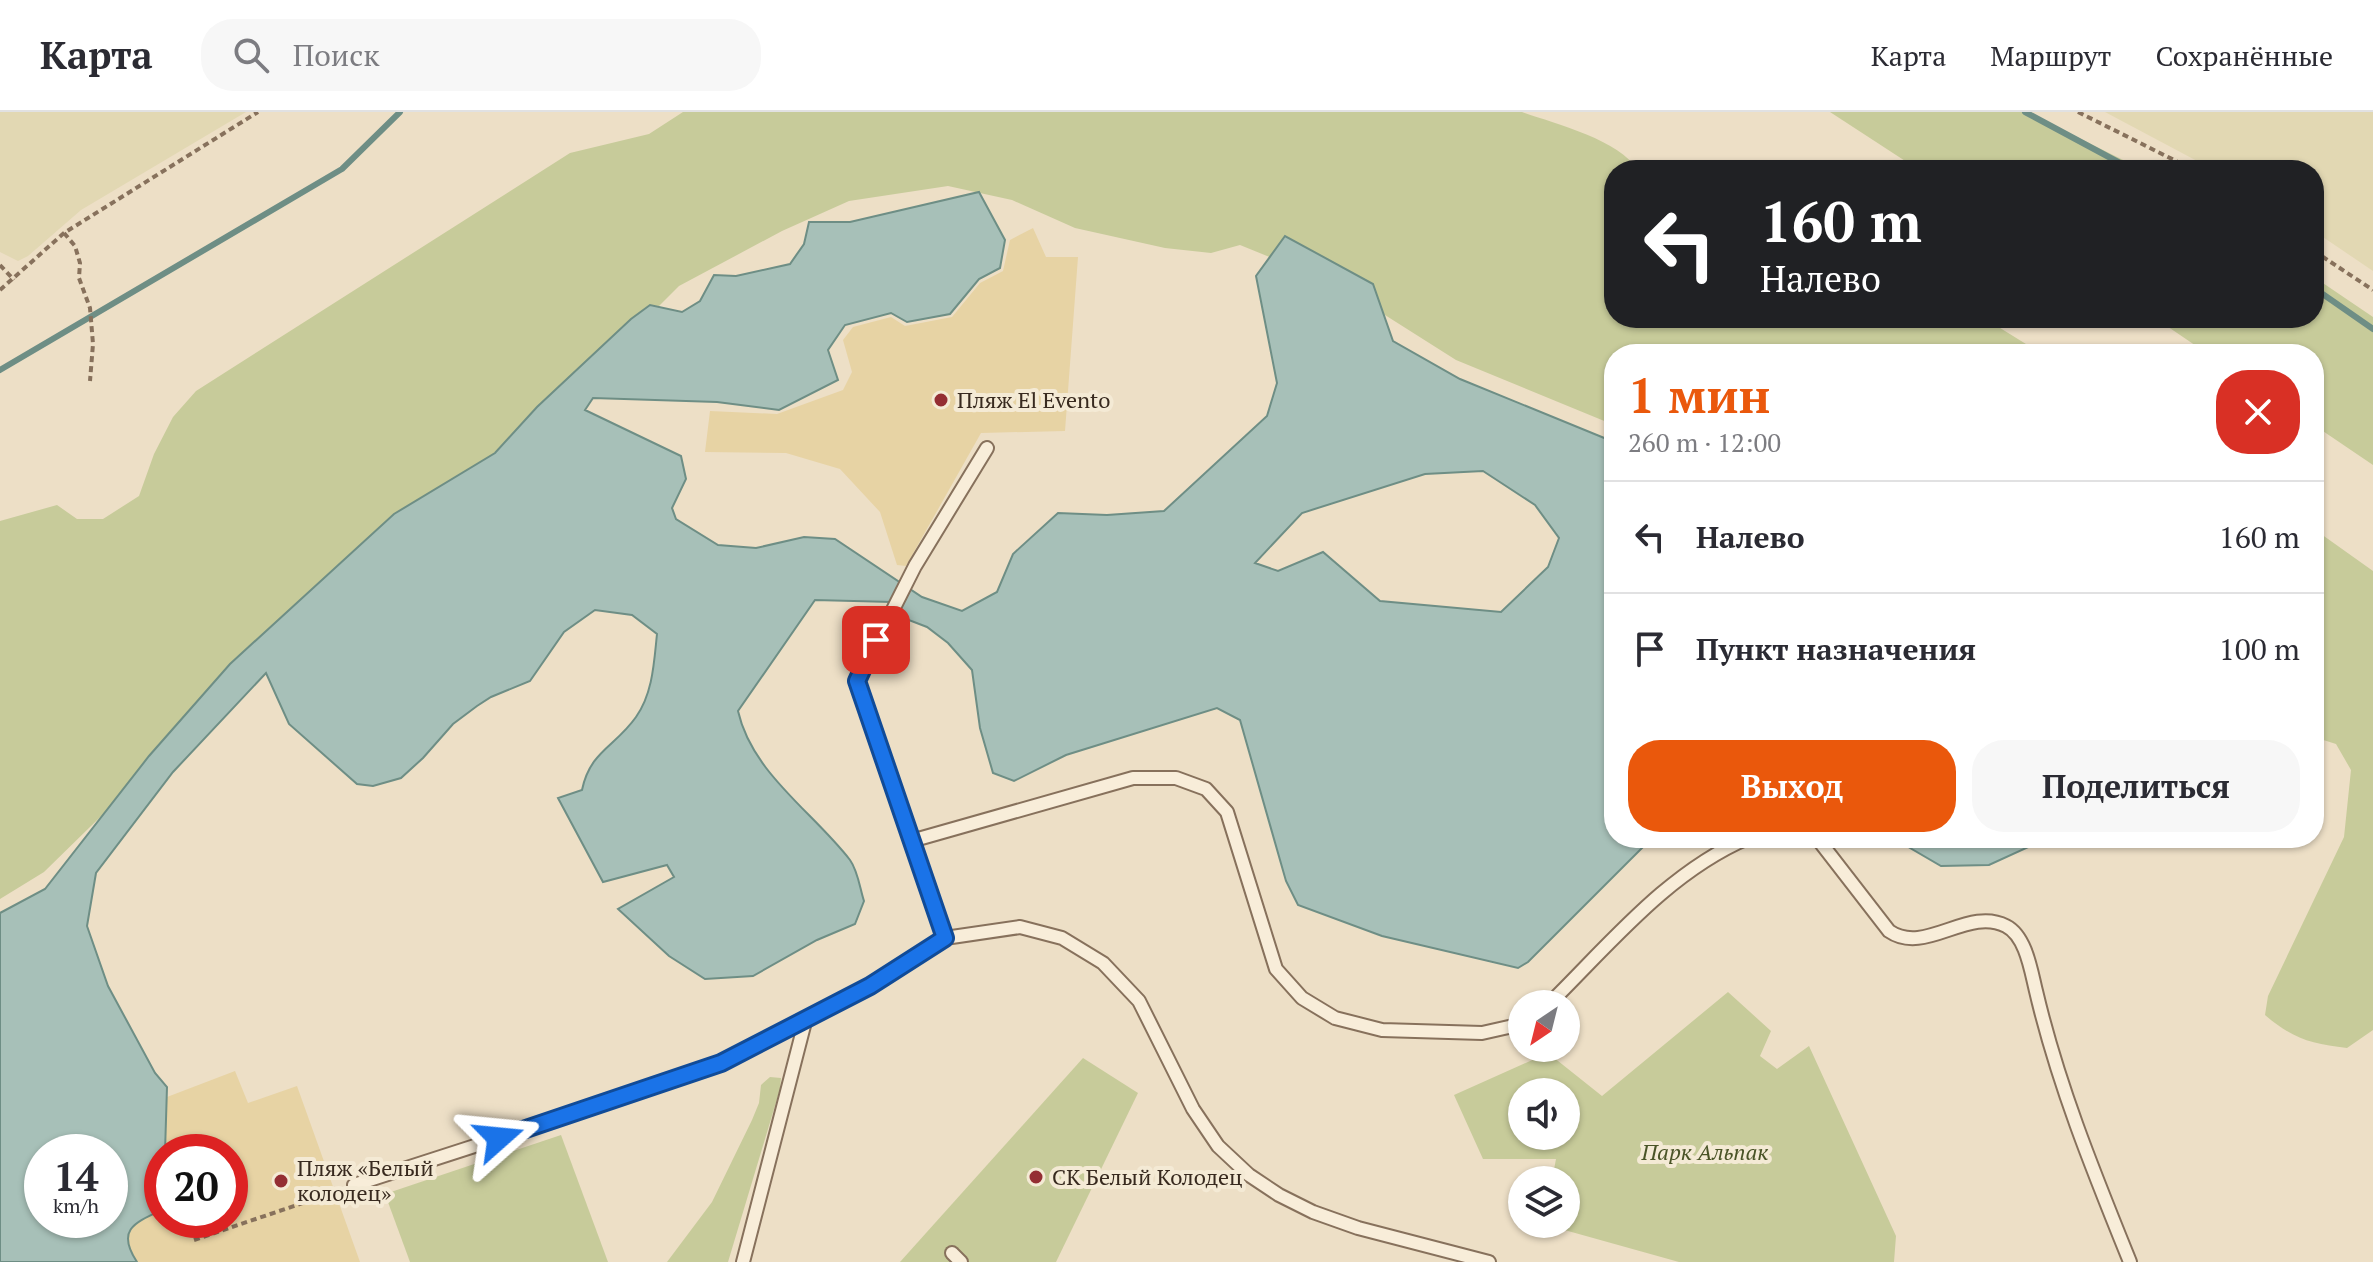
<!DOCTYPE html>
<html lang="ru">
<meta charset="utf-8">
<style>
body{margin:0;font-family:"PT Serif",serif;background:#f7f7f7;color:#2b2b33;height:100vh;display:flex;flex-direction:column;font-size:30px;white-space:nowrap}
*{box-sizing:border-box;margin:0}
p{font-size:26px;color:#7c7c81}
.icon{flex:none;width:44px;height:44px;fill:none;stroke:currentColor;stroke-width:2;stroke-linecap:round;stroke-linejoin:round}
.map{position:relative;flex:1;overflow:hidden}
.panel{position:absolute;left:1604px;top:232px;width:720px;height:504px;display:flex;flex-direction:column;background:#fff;border-radius:32px;box-shadow:0 2px 6px #0004}
.panel>*{flex:none}
.hud{position:absolute;left:1604px;top:48px;width:720px;height:168px;border-radius:32px;box-shadow:0 2px 6px #0004;background:#202124;color:#fff;overflow:hidden}
.needle{width:52px;rotate:215deg}
.controls{position:absolute;left:1508px;top:878px;display:grid;gap:16px}
.controls a{display:grid;place-items:center;width:72px;height:72px;border-radius:50%;background:#fff;box-shadow:0 2px 6px #0004;font-size:40px}
.speed{position:absolute;left:24px;top:1022px;display:flex;gap:16px;font-size:40px;font-weight:700;text-align:center}
.speed>*{display:grid;place-content:center;width:104px;height:104px;border-radius:50%;background:#fff;box-shadow:0 2px 6px #0004;line-height:1}
.speed small{font-size:20px;font-weight:400}
.speed .limit{border:12px solid #d22;background:#fff;color:#111}
.pin{position:absolute;display:grid;place-items:center;width:68px;height:68px;color:#fff;margin:-34px;border-radius:16px;box-shadow:0 4px 12px #0006}
.me{position:absolute;width:88px;margin:-44px;rotate:72deg;stroke-linejoin:round;filter:drop-shadow(0 0 6px #0008)}
.turn{display:flex;align-items:center;gap:28px;height:168px;padding:0 24px;font-size:36px}
.turn .icon{width:104px;height:104px;stroke-width:2.5}
.turn b{display:block;font-size:56px;line-height:68px}
.round{display:grid;place-items:center;flex:none;width:84px;height:84px;border-radius:32px;background:#f7f7f7}
.head{display:flex;align-items:center;justify-content:space-between;height:136px;padding:0 24px}
h1{font-size:48px;font-weight:600;line-height:60px;color:#ea580c}
.cta{display:flex;gap:16px;margin-top:auto;padding:16px 24px}
.cta a{flex:1;height:92px;border-radius:32px;background:#ea580c;color:#fff;font-size:32px;font-weight:600;line-height:92px;text-align:center}
.cta a+a{background:#f7f7f7;color:#2b2b33}
ul{padding:0;list-style:none}
li{display:flex;align-items:center;gap:24px;height:112px;padding:0 24px;border-top:2px solid #e1e1e2}
li div{flex:1}
li b{display:block;font-size:30px}
li em{font-style:normal}
header{display:flex;align-items:center;gap:48px;box-sizing:border-box;height:112px;padding:0 40px;background:#fff;border-bottom:2px solid #e1e1e2}
header strong{font-size:38px}
nav{display:flex;gap:44px;margin-inline-start:auto;font-size:28px}
.search{width:560px;height:72px;background:#f7f7f7;display:flex;align-items:center;gap:20px;box-sizing:border-box;padding:0 28px;border-radius:32px;color:#7c7c81;font-size:30px}
.map>svg:first-child{display:block}
</style>
<header>
<strong>Карта</strong>
<div class="search"><svg class="icon" aria-label="search" viewBox="0 0 24 24"><circle cx="10" cy="10" r="6"/><path d="M15 15l6 6"/></svg>Поиск</div>
<nav><a>Карта</a><a>Маршрут</a><a>Сохранённые</a></nav>
</header>
<div class="map">
<svg width="2373" height="1150" viewBox="0 0 2373 1150">
<rect width="100%" height="100%" fill="#eddfc6"/>
<g fill="#e2d8b3">
<polygon points="0,0 246,0 81,98 28,144 18,149 0,140"/>
<polygon points="2105,0 2373,0 2373,159 2314,119 2314,58 2214,58"/>
</g>
<g fill="#c7cb9a" fill-rule="evenodd">
<path d="M 683,0 L 1522,0 C 1553,11 1621,28 1637,58 L 1614,58 L 1614,206 L 1984,206 L 2042,242 L 1614,242 L 1614,313 L 1456,248 L 1336,172 L 1240,133 L 1211,141 L 1165,136 L 1075,116 L 1012,88 L 948,74 L 849,89 L 782,119 L 679,174 L 544,309 L 229,579 L 44,760 L 0,787 L 0,409 L 57,393 L 77,407 L 103,407 L 139,384 L 154,342 L 173,305 L 196,279 L 570,41 L 649,22 Z"/>
<polygon points="1830,0 2027,0 2143,58 1919,58"/>
<polygon points="2314,165 2373,205 2373,353 2314,313 2314,242 2208,242 2155,206 2314,206"/>
<path d="M 2314,417 L 2373,459 L 2373,918 L 2347,936 C 2312,932 2293,927 2265,903 L 2268,884 L 2344,725 L 2351,658 L 2336,632 L 2314,625 Z"/>
<path d="M 1728,880 L 1771,919 L 1760,944 L 1777,957 L 1809,934 L 1896,1124 L 1894,1150 L 1679,1150 L 1543,1112 L 1566,1112 L 1566,1068 L 1552,1068 L 1556,1047 L 1483,1047 L 1454,983 L 1548,941 L 1602,984 ZM 1566,980 L 1566,1024 L 1522,1024 L 1522,980 Z"/>
<polygon points="1083,946 1138,981 1056,1150 900,1150"/>
<polygon points="770,965 781,966 780,977 728,1150 667,1150 712,1090 752,1008 759,991 761,973"/>
<polygon points="561,1023 608,1150 410,1150 385,1082"/>
</g>
<g fill="#e7d3a4">
<polygon points="1033,116 1046,145 1078,145 1065,319 981,321 906,454 897,453 880,400 840,357 786,341 705,340 710,299 777,302 843,278 852,260 843,228 853,215 891,205 905,214 952,205 980,171 1003,159 1010,128"/>
<path d="M 235,959 L 248,991 L 297,974 L 360,1150 L 137,1150 C 116,1118 134,1111 162,1098 L 162,1108 L 230,1108 L 230,1040 L 165,1040 L 167,985 Z"/>
</g>
<g fill="#a7c0b8" stroke="#6e8e85" stroke-width="2" fill-rule="evenodd">
<path d="M 979,80 L 1005,128 L 1000,156 L 979,167 L 950,202 L 907,210 L 891,201 L 845,213 L 828,238 L 838,268 L 779,298 L 717,290 L 593,286 L 585,298 L 681,344 L 686,367 L 672,396 L 676,407 L 718,433 L 756,436 L 804,425 L 835,427 L 922,485 L 962,499 L 997,480 L 1013,442 L 1058,401 L 1107,403 L 1164,399 L 1267,304 L 1277,271 L 1256,164 L 1285,124 L 1373,172 L 1393,229 L 1460,267 L 1614,330 L 1614,726 L 1652,726 L 1528,850 L 1518,856 L 1382,824 L 1298,793 L 1286,769 L 1240,608 L 1217,596 L 1066,643 L 1014,669 L 993,661 L 980,616 L 972,558 L 948,531 L 927,515 L 906,507 L 892,490 L 815,488 L 738,599 C 752,661 813,700 850,748 C 858,759 860,777 864,789 L 855,812 L 817,828 L 753,864 L 705,867 L 669,844 L 618,797 L 674,765 L 667,753 L 603,770 L 558,686 L 582,678 C 590,639 615,635 636,605 C 653,581 654,550 657,522 L 632,503 L 595,498 L 564,520 L 530,569 L 491,585 L 477,594 L 453,612 L 423,646 L 401,666 L 373,674 L 357,672 L 289,612 L 266,561 L 173,660 L 96,761 L 87,814 L 108,874 L 155,961 L 167,975 L 165,1040 L 162,1040 L 162,1098 C 134,1111 116,1118 137,1150 L 0,1150 L 0,801 L 45,777 L 149,644 L 230,552 L 394,402 L 495,341 L 537,295 L 631,207 L 650,193 L 682,200 L 700,189 L 714,163 L 736,164 L 790,152 L 804,132 L 809,110 L 850,110 ZM 1483,359 L 1535,393 L 1559,426 L 1548,455 L 1501,500 L 1380,489 L 1323,440 L 1278,459 L 1255,451 L 1302,401 L 1425,362 ZM 42,1040 L 110,1040 L 110,1108 L 42,1108 Z"/>
<polygon points="1893,726 2048,726 1989,753 1941,754"/>
</g>
<g fill="none" stroke-linecap="round" stroke-linejoin="round">
<g stroke="#6e8e85" stroke-width="6">
<polyline points="2025,0 2133,58"/>
<polyline points="2314,176 2373,217"/>
<polyline points="0,258 342,57 400,0"/>
</g>
<defs>
<g id="service">
<path d="M 1817,726 L 1889,819 C 1925,844 1968,794 2006,814 C 2026,824 2031,859 2036,879 C 2058,973 2094,1061 2130,1150"/>
<polyline points="911,729 1133,666 1176,666 1206,677 1227,700 1276,857 1302,886 1335,906 1382,918 1482,921 1522,912"/>
<polyline points="945,826 857,569 915,454 987,336"/>
<path d="M 1549,892 C 1610,832 1668,760 1748,726"/>
<polyline points="354,1073 586,998 721,951 870,874 945,826 1020,815 1062,826 1103,851 1139,889 1193,997 1218,1034 1249,1063 1279,1083 1313,1100 1358,1116 1489,1150"/>
<polyline points="952,1141 961,1150"/>
<polyline points="743,1150 806,906"/>
</g>
</defs>
<use href="#service" stroke="#87715c" stroke-width="16"/>
<g stroke="#87715c" stroke-width="4" stroke-dasharray="6 4" stroke-linecap="butt">
<polyline points="2078,0 2194,58"/>
<polyline points="64,121 75,134 80,151 79,166 90,196 93,232 90,269"/>
<polyline points="2314,139 2373,178"/>
<polyline points="0,153 14,168"/>
<polyline points="0,178 64,121 258,0"/>
<polyline points="194,1128 341,1078"/>
</g>
<use href="#service" stroke="#f8edd9" stroke-width="12"/>
</g>
<g fill="none" stroke-linecap="round" stroke-linejoin="round">
<defs>
<polyline id="route" points="499,1026 721,951 870,874 945,826 857,569 876,528"/>
</defs>
<use href="#route" stroke="#114b97" stroke-width="20"/>
<use href="#route" stroke="#1a73e8" stroke-width="14"/>
</g>
<g fill="#942e33" stroke="#f4ead5" stroke-width="3">
<circle cx="941" cy="288" r="8"/>
<circle cx="1036" cy="1065" r="8"/>
<circle cx="281" cy="1069" r="8"/>
</g>
<g text-anchor="middle" stroke-width="8" stroke-linejoin="round" paint-order="stroke">
<g font-size="22" fill="#382a1f" stroke="#f4ead5" text-anchor="start">
<text x="957" y="296">Пляж El Evento</text>
<text x="297" y="1064">Пляж «Белый<tspan x="297" dy="25">колодец»</tspan></text>
<text x="1052" y="1073">СК Белый Колодец</text>
</g>
<g font-size="22" font-style="italic" fill="#4a5427" stroke="#f4ead5">
<text x="1705" y="1048">Парк Альпак</text>
</g>
</g>
</svg>
<div class="controls">
<a><svg class="needle" viewBox="-14 -14 28 28"><path d="M0-13l5 13h-10z" fill="#e53935"/><path d="M0 13l5-13h-10z" fill="#7c7c81"/></svg></a>
<a><svg class="icon" aria-label="sound" viewBox="0 0 24 24"><path d="M4 9h4l5-4v14l-5-4H4zM17 9q2 3 0 6"/></svg></a>
<a><svg class="icon" aria-label="layers" viewBox="0 0 24 24"><path d="M12 4l9 5-9 5-9-5zM3 14l9 5 9-5"/></svg></a>
</div>
<div class="speed"><div>14<small>km/h</small></div><div class="limit">20</div></div>
<div class="pin" style="left:876px;top:528px;background:#d93025"><svg class="icon" aria-label="arrive" viewBox="0 0 24 24"><path d="M6 21V4h12l-3 4 3 4H6"/></svg></div>
<svg class="me" style="left:499px;top:1026px" viewBox="-20 -20 40 40"><path d="M0-17L14 15 0 8-14 15z" fill="#1a73e8" stroke="#fff" stroke-width="4"/></svg>
<div class="hud">
<div class="turn"><svg class="icon" aria-label="left" viewBox="0 0 24 24"><path d="M17 20v-9H6M10 6l-5 5 5 5"/></svg><div><b>160 m</b>Налево</div></div>
</div>
<section class="panel">
<div class="head"><div><h1>1 мин</h1><p>260 m · 12:00</p></div><a class="round" style="background:#d93025;color:#fff"><svg class="icon" aria-label="close" viewBox="0 0 24 24"><path d="M6 6l12 12M18 6L6 18"/></svg></a></div>
<ul>
<li><svg class="icon" aria-label="left" viewBox="0 0 24 24"><path d="M17 20v-9H6M10 6l-5 5 5 5"/></svg><div><b>Налево</b></div><em>160 m</em></li>
<li><svg class="icon" aria-label="arrive" viewBox="0 0 24 24"><path d="M6 21V4h12l-3 4 3 4H6"/></svg><div><b>Пункт назначения</b></div><em>100 m</em></li>
</ul>
<div class="cta"><a>Выход</a><a>Поделиться</a></div>
</section>
</div>
